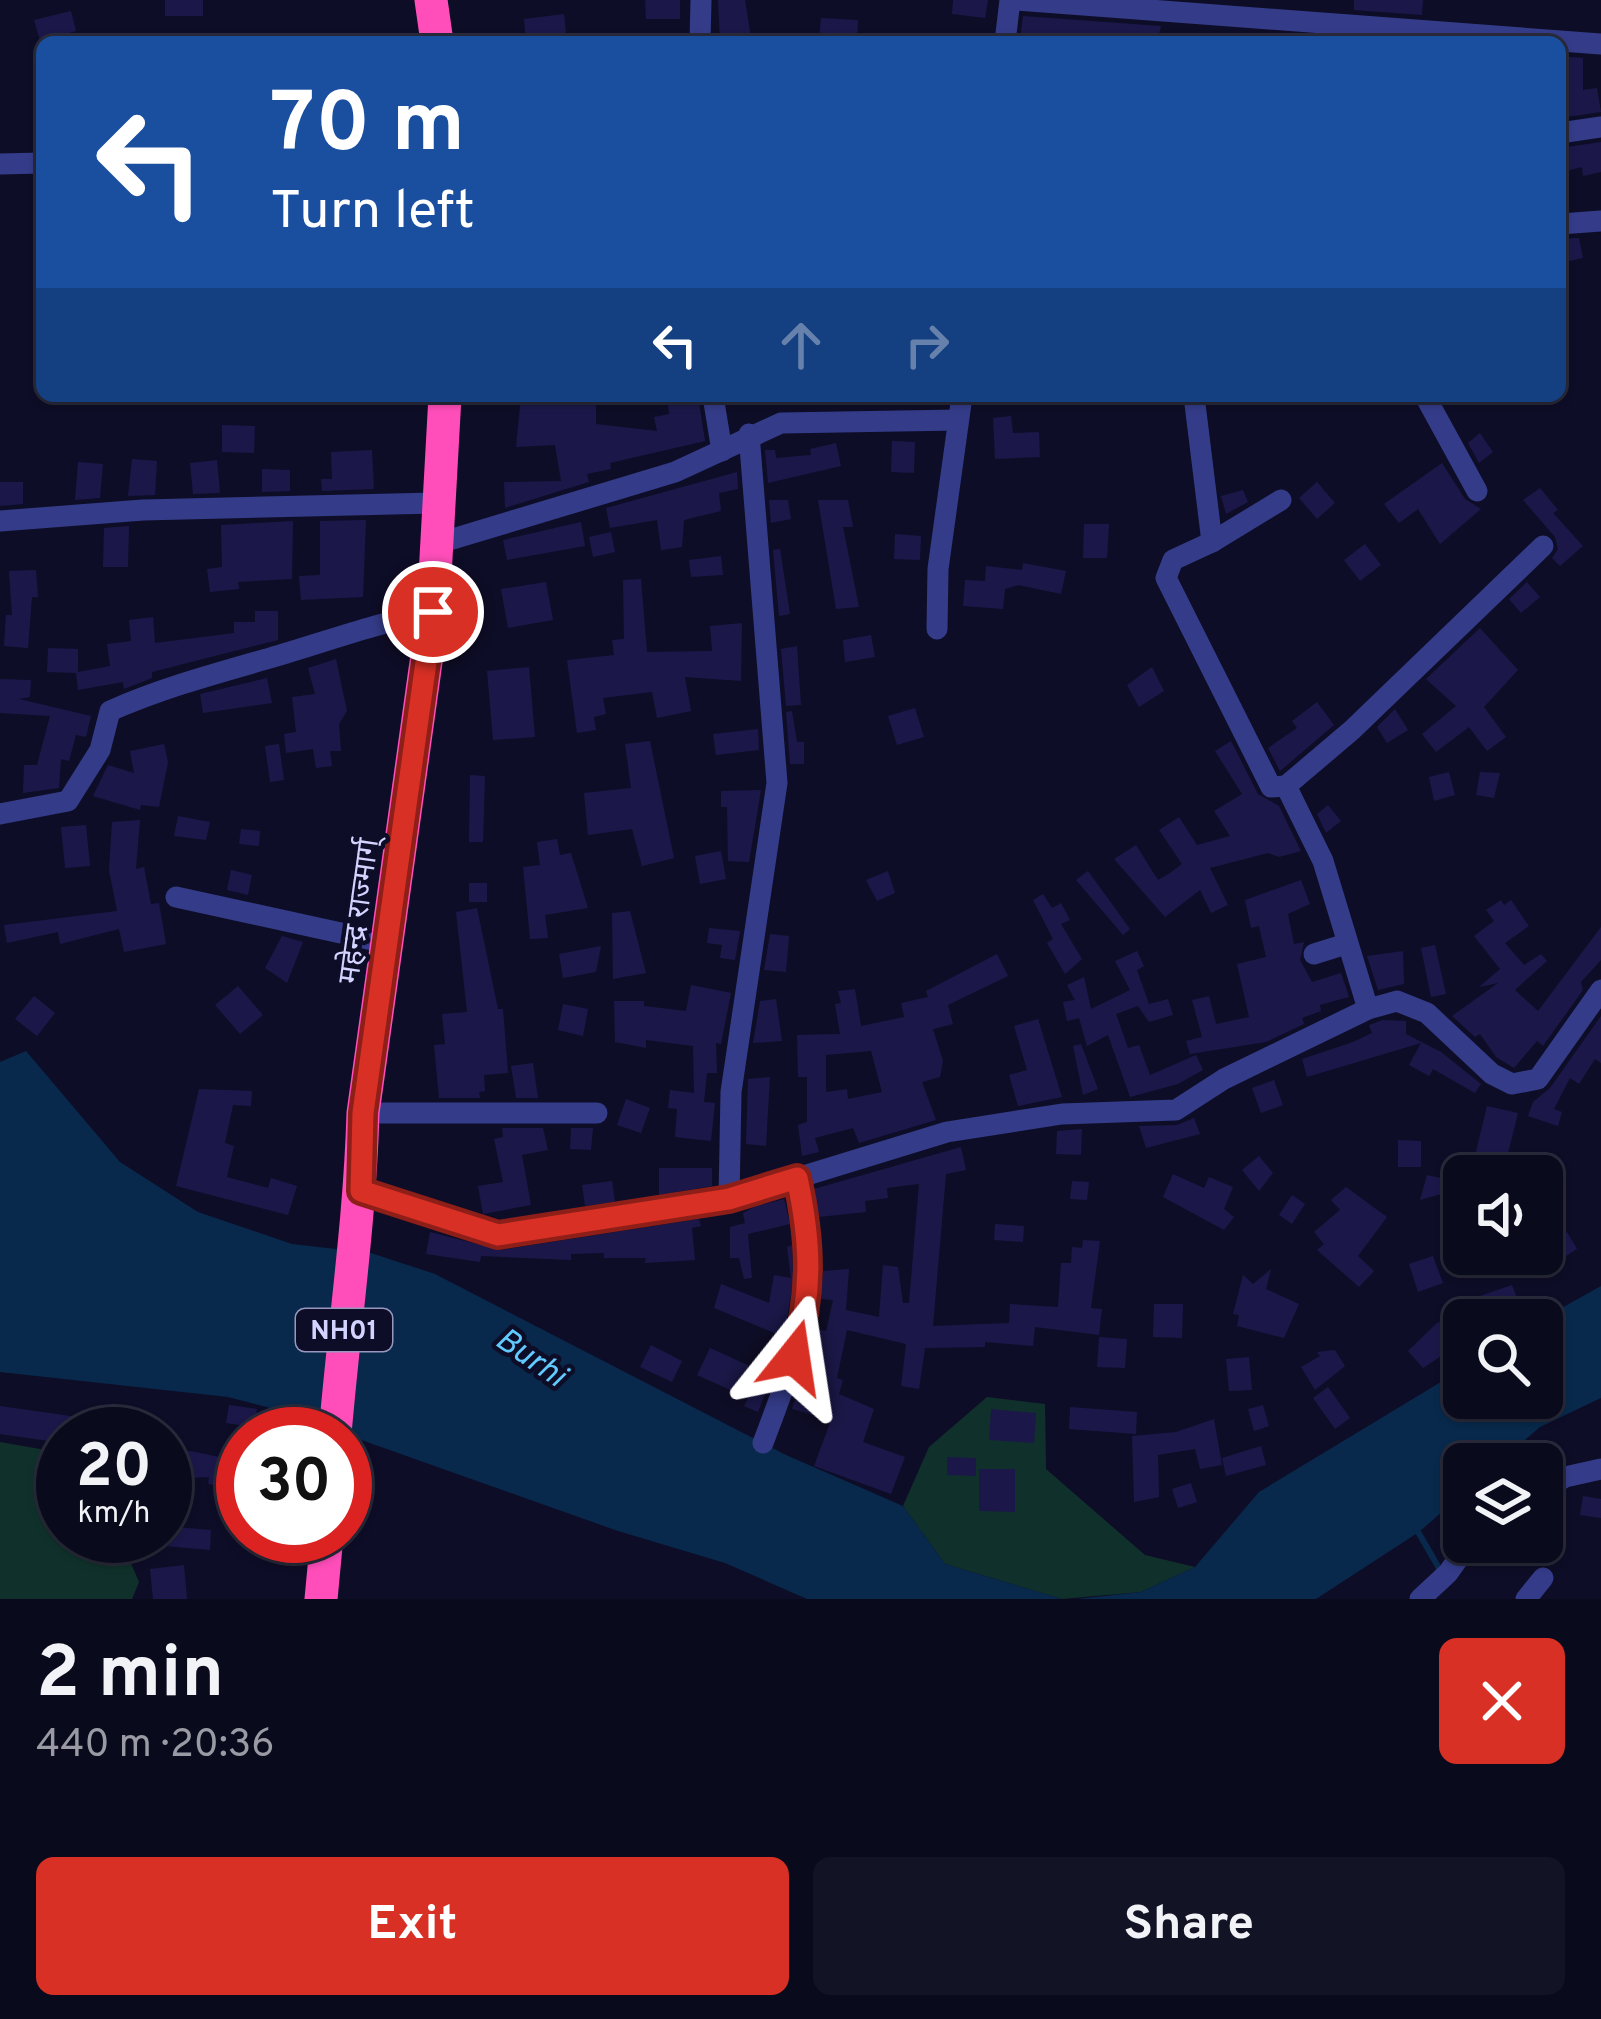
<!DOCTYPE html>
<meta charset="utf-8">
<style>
body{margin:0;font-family:Overpass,"Noto Sans Devanagari",sans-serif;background:#131326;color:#f1f3f6;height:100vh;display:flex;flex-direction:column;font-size:45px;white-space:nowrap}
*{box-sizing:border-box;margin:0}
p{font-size:39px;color:#999aa4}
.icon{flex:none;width:66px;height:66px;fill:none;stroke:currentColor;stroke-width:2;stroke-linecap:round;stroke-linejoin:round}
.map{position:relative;height:1599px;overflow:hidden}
.drawer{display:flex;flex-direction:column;background:#0a0a1d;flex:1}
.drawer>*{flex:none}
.guide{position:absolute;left:36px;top:36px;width:1530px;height:366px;border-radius:18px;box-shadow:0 3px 9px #0004,0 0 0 3px #2a2b3b;background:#1a4fa0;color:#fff;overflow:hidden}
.tools{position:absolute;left:1443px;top:1155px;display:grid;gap:24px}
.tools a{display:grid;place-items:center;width:120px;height:120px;border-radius:18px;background:#0a0a1d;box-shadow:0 3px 9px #0004,0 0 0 3px #2a2b3b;font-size:60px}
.speed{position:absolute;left:36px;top:1407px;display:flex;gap:24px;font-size:60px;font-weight:700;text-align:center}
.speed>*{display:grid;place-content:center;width:156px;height:156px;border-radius:50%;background:#0a0a1d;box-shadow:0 3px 9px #0004,0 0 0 3px #2a2b3b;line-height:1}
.speed small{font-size:30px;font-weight:400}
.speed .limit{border:18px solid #d22;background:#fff;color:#111}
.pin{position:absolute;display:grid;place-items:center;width:102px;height:102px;color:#fff;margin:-51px;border:6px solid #fff;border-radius:50%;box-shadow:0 3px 12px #0007}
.me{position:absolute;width:132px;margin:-66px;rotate:15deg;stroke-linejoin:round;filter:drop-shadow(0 0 9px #0008)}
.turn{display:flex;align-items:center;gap:42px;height:252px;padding:0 36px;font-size:54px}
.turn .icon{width:156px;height:156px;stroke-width:2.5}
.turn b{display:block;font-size:84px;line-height:102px}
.lanes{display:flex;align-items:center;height:114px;padding:0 36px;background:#0003;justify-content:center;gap:60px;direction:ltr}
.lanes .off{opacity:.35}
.round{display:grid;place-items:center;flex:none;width:126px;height:126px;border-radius:18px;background:#131326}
.head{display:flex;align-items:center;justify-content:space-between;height:204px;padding:0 36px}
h1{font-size:72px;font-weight:700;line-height:90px}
.cta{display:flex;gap:24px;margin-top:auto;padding:24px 36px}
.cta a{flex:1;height:138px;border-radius:18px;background:#d93025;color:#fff;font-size:48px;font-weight:700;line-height:138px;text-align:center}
.cta a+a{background:#131326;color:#f1f3f6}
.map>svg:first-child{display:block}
</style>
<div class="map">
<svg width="1601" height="1599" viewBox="0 0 1601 1599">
<rect width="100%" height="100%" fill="#0e0d27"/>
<g fill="#10312b">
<polygon points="987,1397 1045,1404 1046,1469 1145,1555 1195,1567 1141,1592 1062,1599 945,1564 903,1506 929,1447"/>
<polygon points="0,1442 63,1453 63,1536 119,1536 139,1582 132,1599 0,1599"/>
</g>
<g fill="#08294b">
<polygon points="26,1051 120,1162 198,1212 292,1244 371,1253 435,1274 786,1455 903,1506 945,1564 1062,1599 807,1599 725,1563 618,1531 274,1409 228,1397 0,1372 0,1062"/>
<polygon points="1601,1286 1601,1398 1540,1427 1497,1464 1464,1464 1464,1493 1419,1532 1316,1599 1077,1599 1141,1592 1195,1567 1259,1492 1464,1368 1464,1398 1542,1398 1540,1320"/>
</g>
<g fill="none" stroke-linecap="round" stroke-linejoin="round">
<polyline stroke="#08294b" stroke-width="6" points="1417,1530 1440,1570"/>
</g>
<g fill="#1b1849" fill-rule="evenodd">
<rect x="165" y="0" width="38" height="16"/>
<polygon points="645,0 680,0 680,19 646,19"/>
<polygon points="718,0 745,0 751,38 720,42"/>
<polygon points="953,0 988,0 985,18 952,14"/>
<polygon points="1354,0 1423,0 1422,15 1354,10"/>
<polygon points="71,11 76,31 40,41 34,20"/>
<polygon points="564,14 567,42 526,42 524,19"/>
<polygon points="1023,16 1161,26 1157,42 1020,40"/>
<polygon points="821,18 858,20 857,42 819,42"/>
<polygon points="1560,56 1583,58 1583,90 1597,88 1601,112 1560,118"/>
<polygon points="1601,142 1601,172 1583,176 1582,167 1562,172 1560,148"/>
<polygon points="1579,238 1583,258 1560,263 1560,239"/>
<polygon points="521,396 580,396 580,402 596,402 596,424 657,431 654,417 669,414 667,396 698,396 705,441 610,463 611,469 587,474 589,482 505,508 504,482 561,481 555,445 516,447"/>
<polygon points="1011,416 1013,433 1039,432 1040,457 995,459 993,418"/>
<polygon points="222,425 255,426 254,453 222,452"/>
<polygon points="1480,433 1493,452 1479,463 1468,443"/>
<polygon points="892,441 915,442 914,473 891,472"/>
<polygon points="836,443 841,466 768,483 765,450 775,450 776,458 811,455 810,449"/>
<polygon points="372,450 374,489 322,491 321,479 332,479 331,452"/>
<polygon points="132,459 157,461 155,495 128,496"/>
<polygon points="217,460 220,493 193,494 190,463"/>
<polygon points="78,462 103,464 100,498 75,500"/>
<polygon points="1442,463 1465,499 1481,509 1440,544 1418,509 1399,523 1384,504"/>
<polygon points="262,469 290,470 290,491 262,492"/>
<polygon points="737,472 738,489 719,493 721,511 684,520 682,547 661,550 657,520 610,528 606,508"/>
<polygon points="0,482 23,482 23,504 0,506"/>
<polygon points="1317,482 1335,503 1317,519 1299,498"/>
<polygon points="1540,488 1558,510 1553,513 1583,546 1560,566 1552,558 1558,549 1555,537 1523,500"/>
<polygon points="1243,490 1248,502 1226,514 1221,496"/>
<polygon points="769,500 788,500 791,519 771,523"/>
<polygon points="818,500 848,500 853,527 843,527 859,607 836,609"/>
<polygon points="366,520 363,597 301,600 299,576 320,575 320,521"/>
<polygon points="293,521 292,579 238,582 239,589 210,592 207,569 222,567 221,525"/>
<polygon points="581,522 585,546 507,560 503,540"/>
<polygon points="1084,524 1109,524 1107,558 1083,558"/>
<polygon points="129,526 128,567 103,567 104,528"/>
<polygon points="611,532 615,552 593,557 589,537"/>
<polygon points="895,534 921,536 920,560 894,559"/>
<polygon points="1365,544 1381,565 1360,581 1344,560"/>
<polygon points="780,549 790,614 779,616 773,550"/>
<polygon points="721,556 723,575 691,577 689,560"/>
<polygon points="1023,563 1066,571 1061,594 1018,585 1005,589 1003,609 963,606 965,580 985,581 986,566 1022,570"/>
<polygon points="36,570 38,597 32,597 28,648 4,646 6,615 12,615 9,571"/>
<polygon points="641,579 647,652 712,651 710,626 742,623 741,681 685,677 691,711 657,718 652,692 603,698 606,714 594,717 596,730 577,733 567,660 614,655 612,640 624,639 623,580"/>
<polygon points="546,582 553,620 508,628 501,589"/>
<polygon points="1527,582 1540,597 1521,613 1509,599"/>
<polygon points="255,611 278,611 278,640 152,672 152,678 124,689 123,682 78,690 76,673 47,672 48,648 78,649 78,672 110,666 107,644 131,641 129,620 153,617 155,643 234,633 234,622 255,622"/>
<polygon points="1480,628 1518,670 1484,707 1506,737 1487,751 1469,727 1436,752 1422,734 1456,706 1426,679"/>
<polygon points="871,635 875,657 845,662 843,640"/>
<polygon points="797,646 801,705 786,706 781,649"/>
<polygon points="336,659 347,711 339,724 341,751 330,751 332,766 316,768 313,749 286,753 284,734 296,732 292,697 315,694 308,668"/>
<polygon points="529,667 535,737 493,740 487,671"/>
<polygon points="1152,667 1164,691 1139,707 1127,685"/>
<polygon points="267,678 272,703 203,713 200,694"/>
<polygon points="0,679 31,680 30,697 19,699 91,716 86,737 76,735 69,761 61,759 59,788 23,793 24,765 37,765 50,716 0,713"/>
<polygon points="1317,702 1334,725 1280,771 1268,748 1297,728 1292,721"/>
<polygon points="915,708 924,737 897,745 888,716"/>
<polygon points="1395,709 1408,730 1387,743 1377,727"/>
<polygon points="792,711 797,742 804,742 804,764 790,764 786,712"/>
<polygon points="758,729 759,750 716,755 713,734"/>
<polygon points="650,741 674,858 642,866 632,829 588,835 584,793 631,788 625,744"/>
<polygon points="1231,741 1258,794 1279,806 1301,851 1279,857 1268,853 1210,868 1228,905 1211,913 1200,890 1165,917 1114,859 1136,845 1158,880 1170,873 1182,864 1159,830 1179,817 1197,845 1230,836 1214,811 1242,794 1215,751"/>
<polygon points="164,744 168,762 159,807 141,805 140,810 93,796 108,765 134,773 130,751"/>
<polygon points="279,744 284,780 270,782 265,746"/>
<polygon points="1449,772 1455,795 1434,801 1429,777"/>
<polygon points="1480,772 1500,773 1494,798 1476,795"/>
<polygon points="470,775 485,776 483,842 469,842"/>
<polygon points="761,790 749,862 728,861 727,807 721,807 721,791"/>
<polygon points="1328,805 1341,821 1326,833 1317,814"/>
<polygon points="178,816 210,822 206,840 174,836"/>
<polygon points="140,820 136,869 144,867 151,904 159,903 166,944 124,952 119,929 60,944 58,932 7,943 4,925 117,911 109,870 112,822"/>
<polygon points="86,825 90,866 65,868 61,827"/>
<polygon points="241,829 260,831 259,846 239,844"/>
<polygon points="557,839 560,855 571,853 588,908 545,915 548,938 530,939 523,867 540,865 537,842"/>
<polygon points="721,851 726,879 700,884 695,856"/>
<polygon points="231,870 252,875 248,895 227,890"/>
<polygon points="888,871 895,893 877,901 866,880"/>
<polygon points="1088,871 1130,929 1123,935 1076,880"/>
<polygon points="1301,880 1310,904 1288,914 1294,944 1304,942 1300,960 1312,982 1341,973 1349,997 1320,1005 1321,1011 1302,1018 1304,1024 1266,1042 1190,1054 1186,1041 1202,1037 1192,1000 1209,996 1216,1024 1249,1017 1237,964 1266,957 1259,926 1251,928 1245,900"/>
<rect x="469" y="883" width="18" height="19"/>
<polygon points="1043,894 1052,908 1061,903 1070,920 1061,924 1082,959 1065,974 1047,943 1053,939 1033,900"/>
<polygon points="1501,900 1504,905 1511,900 1529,926 1505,943 1524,965 1541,954 1547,961 1515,990 1538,1011 1601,927 1601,960 1581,982 1583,990 1543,1046 1537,1041 1514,1068 1496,1057 1480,1034 1475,1037 1452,1016 1498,983 1479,987 1500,969 1474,936 1494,921 1486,910"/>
<polygon points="477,908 498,1009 503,1009 508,1073 484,1075 485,1091 479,1092 480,1098 439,1098 434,1045 445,1044 442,1014 467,1012 456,912"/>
<polygon points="630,911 646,973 613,979 612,913"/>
<polygon points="709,928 740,931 735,960 720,958 722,945 707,943"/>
<polygon points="770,934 789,936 786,972 764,970"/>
<polygon points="282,936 303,942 287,983 265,968"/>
<polygon points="1435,945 1446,994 1431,997 1421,948"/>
<polygon points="601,946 596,972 563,978 559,954"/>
<polygon points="1137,951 1144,966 1137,970 1149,1004 1168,999 1173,1015 1149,1022 1138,1006 1116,1014 1128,1048 1139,1045 1150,1075 1196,1055 1203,1070 1178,1084 1130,1097 1108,1035 1087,1046 1079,1018 1067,1021 1063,1002 1075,1000 1067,985 1084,977 1091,1009 1130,990 1115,961"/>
<polygon points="1403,951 1404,984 1378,990 1367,956"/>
<path d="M 997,954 L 1008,976 L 948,1005 L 953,1024 L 933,1029 L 943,1061 L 940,1077 L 922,1082 L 936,1120 L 859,1143 L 853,1128 L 815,1138 L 819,1152 L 802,1156 L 798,1125 L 807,1122 L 807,1077 L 798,1077 L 797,1035 L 840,1034 L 835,1004 L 841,1003 L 838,991 L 855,989 L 861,1026 L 904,1017 L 901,1003 L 928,997 L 926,991 ZM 871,1051 L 882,1092 L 848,1099 L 847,1089 L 826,1092 L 826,1055 Z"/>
<polygon points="691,985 731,993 721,1044 716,1043 717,1073 707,1073 704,1102 715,1103 711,1141 675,1137 677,1109 668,1108 670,1090 694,1093 693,1046 646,1040 646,1048 615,1042 614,1001 644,1001 644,1006 686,1011"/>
<polygon points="238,986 263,1015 240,1034 215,1005"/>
<polygon points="34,996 55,1013 37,1036 15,1019"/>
<polygon points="776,999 782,1041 753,1043 760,1001"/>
<polygon points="563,1004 588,1009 583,1036 558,1030"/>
<polygon points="1601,1016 1601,1063 1595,1059 1579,1084 1570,1078 1554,1109 1562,1112 1558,1126 1528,1116 1533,1102 1550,1088"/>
<polygon points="1038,1019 1062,1097 1018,1106 1009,1075 1027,1070 1014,1026"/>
<polygon points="1383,1020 1406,1021 1406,1034 1441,1052 1481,1084 1475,1093 1433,1069 1429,1076 1409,1065 1421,1043 1307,1077 1302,1059 1353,1042 1372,1033 1369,1025"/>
<polygon points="1081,1044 1098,1089 1083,1095 1073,1046"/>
<polygon points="533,1063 538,1098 516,1098 511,1066"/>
<polygon points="770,1077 766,1146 746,1144 748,1079"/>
<polygon points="1274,1080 1283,1105 1261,1113 1252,1088"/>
<polygon points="199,1089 252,1091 251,1106 233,1105 225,1143 234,1146 227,1177 268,1188 271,1178 297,1186 288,1215 176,1186"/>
<polygon points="626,1099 650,1108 641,1133 617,1125"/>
<polygon points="1487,1106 1518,1113 1507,1157 1501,1176 1470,1176"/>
<polygon points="1194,1118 1200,1134 1146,1148 1139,1126 1177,1125"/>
<polygon points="502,1128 543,1128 548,1150 522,1155 531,1205 483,1214 478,1186 503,1182 494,1139 503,1137"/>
<polygon points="571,1128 593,1128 591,1150 570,1149"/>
<polygon points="1082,1129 1081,1155 1056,1154 1057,1131"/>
<polygon points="1398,1140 1421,1141 1421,1167 1398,1167"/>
<polygon points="961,1147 966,1170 946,1174 933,1326 1009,1323 1010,1304 1058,1307 1061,1263 1071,1263 1072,1247 1082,1248 1083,1240 1100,1241 1091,1308 1102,1309 1099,1335 1035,1327 1033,1346 985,1342 985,1347 925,1348 919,1389 901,1386 906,1344 847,1330 837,1378 843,1380 839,1394 874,1409 863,1442 905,1457 891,1494 814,1466 831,1420 792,1409 816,1329 826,1331 833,1300 821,1299 823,1271 849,1269 846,1310 879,1317 883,1265 898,1267 903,1303 909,1303 919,1184 887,1188 888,1198 865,1201 866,1212 819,1217 814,1189"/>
<polygon points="1259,1156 1273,1173 1259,1191 1242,1170"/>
<polygon points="659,1168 712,1168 712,1186 659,1195"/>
<polygon points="1173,1174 1204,1188 1209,1177 1233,1187 1224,1209 1234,1217 1224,1230 1163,1197"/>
<polygon points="1427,1175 1464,1183 1464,1212 1445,1206 1441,1194 1420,1200"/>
<polygon points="612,1181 615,1202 585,1206 582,1185"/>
<polygon points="1072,1181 1089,1182 1087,1200 1070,1199"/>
<polygon points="1346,1187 1387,1217 1358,1256 1374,1271 1359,1287 1317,1250 1324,1244 1314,1232 1340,1210 1331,1200"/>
<polygon points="1292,1195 1305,1204 1292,1224 1279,1215"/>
<polygon points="784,1199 790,1224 748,1234 752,1278 744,1279 739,1258 730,1258 730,1227 745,1223 743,1213 754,1207"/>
<polygon points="699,1219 701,1226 692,1228 695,1260 645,1263 646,1258 604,1258 604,1253 571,1254 571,1260 481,1256 480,1262 426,1254 430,1232 500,1250"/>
<polygon points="995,1224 1024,1226 1023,1242 994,1240"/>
<polygon points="1567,1232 1577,1249 1563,1258 1553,1241"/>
<polygon points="792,1245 793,1283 784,1337 714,1308 721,1284 769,1303 774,1275 791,1278 787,1247"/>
<polygon points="1433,1256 1443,1283 1418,1292 1409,1264"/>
<polygon points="1271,1269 1266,1289 1299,1304 1284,1338 1237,1326 1239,1315 1233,1314 1243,1275 1253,1284"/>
<polygon points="1512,1285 1517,1298 1482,1314 1477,1297"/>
<polygon points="1154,1304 1183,1304 1182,1338 1153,1337"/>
<polygon points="1464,1311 1464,1341 1423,1368 1408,1351 1437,1323"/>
<polygon points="1099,1337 1127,1339 1125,1368 1097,1367"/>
<polygon points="651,1345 682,1361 672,1382 640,1367"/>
<polygon points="710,1348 772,1376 758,1412 744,1406 748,1398 697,1375"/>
<polygon points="1335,1350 1345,1366 1315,1390 1301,1367 1320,1356 1317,1352"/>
<polygon points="1249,1357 1252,1390 1229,1391 1226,1359"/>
<polygon points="1328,1387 1350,1418 1335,1429 1313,1398"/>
<polygon points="229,1405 257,1409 254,1427 226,1423"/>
<polygon points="1263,1405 1269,1426 1254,1431 1248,1409"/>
<polygon points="0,1406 134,1425 133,1434 63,1434 63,1443 0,1434"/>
<polygon points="1070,1407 1137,1412 1136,1434 1069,1429"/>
<polygon points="991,1409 1036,1413 1034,1443 989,1440"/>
<polygon points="1214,1419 1222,1465 1200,1469 1195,1449 1158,1455 1159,1497 1134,1502 1132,1436 1176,1432"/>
<polygon points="1261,1446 1266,1465 1226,1476 1222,1458"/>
<polygon points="191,1451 243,1462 239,1489 208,1484 209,1477 167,1479 166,1452"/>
<polygon points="947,1457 976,1458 976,1476 947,1475"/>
<polygon points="979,1469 1015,1469 1015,1512 979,1511"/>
<polygon points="1191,1483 1197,1502 1178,1508 1172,1489"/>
<polygon points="1583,1496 1601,1499 1601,1518 1580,1515"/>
<polygon points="165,1526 211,1530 210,1550 165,1546"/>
<polygon points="184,1565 187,1599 153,1599 150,1569"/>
</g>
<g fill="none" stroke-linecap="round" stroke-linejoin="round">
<g stroke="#343c89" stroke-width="21">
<polyline points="1017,0 1601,44"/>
<polyline points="700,42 701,0"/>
<polyline points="1005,42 1010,0"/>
<polyline points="1560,133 1601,127"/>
<polyline points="0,164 42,163"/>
<polyline points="1560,224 1601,221"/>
<polyline points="713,396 722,451"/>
<polyline points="1194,396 1212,542 1173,560 1166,578 1271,787 1286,786"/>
<polyline points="1425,396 1477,491"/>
<polyline points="0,521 143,510 436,503"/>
<polyline points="1212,542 1281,500"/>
<polyline points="436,544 675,472 781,423 958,420"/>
<polyline points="937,629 938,569 962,396"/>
<path d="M 0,814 L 68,801 L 100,750 L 110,711 C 162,688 214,674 270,658 C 325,642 376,623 433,612"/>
<polyline points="176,897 391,944"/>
<polyline points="1314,954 1346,944"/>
<polyline points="1368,1009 1323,861 1286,786 1352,730 1543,546"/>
<polyline points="363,1113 597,1113"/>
<polyline points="361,1191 498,1235 729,1199 947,1132 1062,1114 1176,1110 1224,1079 1368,1009 1397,1001 1427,1013 1492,1074 1512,1084 1538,1079 1601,990"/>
<polyline points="729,1199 731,1092 777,783 749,434"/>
<path d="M 763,1443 C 802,1340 822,1289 797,1178"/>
<polyline points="1542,1491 1565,1477 1601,1469"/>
<polyline points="1420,1599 1448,1573 1470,1542"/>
<polyline points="1526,1599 1543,1578"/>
</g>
<g stroke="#ff4eba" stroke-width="33">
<polyline points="431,0 437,42"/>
<path d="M 335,1434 C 344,1327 360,1220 363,1113 L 433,612 L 445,396"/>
<polyline points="321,1599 327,1536"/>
</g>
</g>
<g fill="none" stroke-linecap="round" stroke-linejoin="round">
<defs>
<path id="route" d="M 433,612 L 363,1113 L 361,1191 L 498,1235 L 729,1199 L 797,1178 C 811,1242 813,1294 794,1357"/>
</defs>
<use href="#route" stroke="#8d1f18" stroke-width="30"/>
<use href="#route" stroke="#d93025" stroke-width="21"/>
</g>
<g text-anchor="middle" stroke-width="9" stroke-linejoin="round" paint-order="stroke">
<rect fill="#0e0d27" stroke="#9898be" stroke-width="3" x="296" y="1309" width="96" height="42" rx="9"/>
<g font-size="27" font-weight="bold" fill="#d3d3ff">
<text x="344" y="1339">NH01</text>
</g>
<g font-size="30" fill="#d3d3ff" stroke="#0e0d27">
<text transform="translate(358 911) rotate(-82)" y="10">महेन्द्र राज्मार्ग्</text>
</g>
<g font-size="33" font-style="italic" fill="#61caff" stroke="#0e0d27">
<text transform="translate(532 1356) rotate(35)" y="12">Burhi</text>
</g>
</g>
</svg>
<div class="tools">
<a><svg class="icon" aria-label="sound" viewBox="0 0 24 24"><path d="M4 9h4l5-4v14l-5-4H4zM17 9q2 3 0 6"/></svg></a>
<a><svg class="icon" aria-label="search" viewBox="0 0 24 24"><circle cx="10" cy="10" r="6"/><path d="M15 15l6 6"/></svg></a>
<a><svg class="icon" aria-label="layers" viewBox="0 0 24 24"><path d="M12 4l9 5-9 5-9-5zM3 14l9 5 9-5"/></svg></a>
</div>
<div class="speed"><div>20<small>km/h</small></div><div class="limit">30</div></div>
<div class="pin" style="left:433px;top:612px;background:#d93025"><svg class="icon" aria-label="arrive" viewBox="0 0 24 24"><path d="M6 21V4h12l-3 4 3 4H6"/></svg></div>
<svg class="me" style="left:794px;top:1357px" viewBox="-20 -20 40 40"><path d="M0-17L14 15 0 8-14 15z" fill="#d93025" stroke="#fff" stroke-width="4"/></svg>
<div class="guide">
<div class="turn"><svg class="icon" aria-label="left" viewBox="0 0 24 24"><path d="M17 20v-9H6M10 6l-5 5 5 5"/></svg><div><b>70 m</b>Turn left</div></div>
<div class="lanes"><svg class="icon" aria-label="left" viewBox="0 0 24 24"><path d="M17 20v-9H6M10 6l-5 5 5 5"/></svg><svg class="icon off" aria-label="ahead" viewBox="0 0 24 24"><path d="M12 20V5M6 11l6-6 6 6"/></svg><svg class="icon off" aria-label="right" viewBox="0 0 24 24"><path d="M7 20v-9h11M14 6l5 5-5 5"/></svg></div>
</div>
</div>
<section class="drawer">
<div class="head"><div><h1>2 min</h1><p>440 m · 20:36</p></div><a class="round" style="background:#d93025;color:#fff"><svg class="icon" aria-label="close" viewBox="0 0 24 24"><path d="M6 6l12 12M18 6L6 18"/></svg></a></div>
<div class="cta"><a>Exit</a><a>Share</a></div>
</section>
